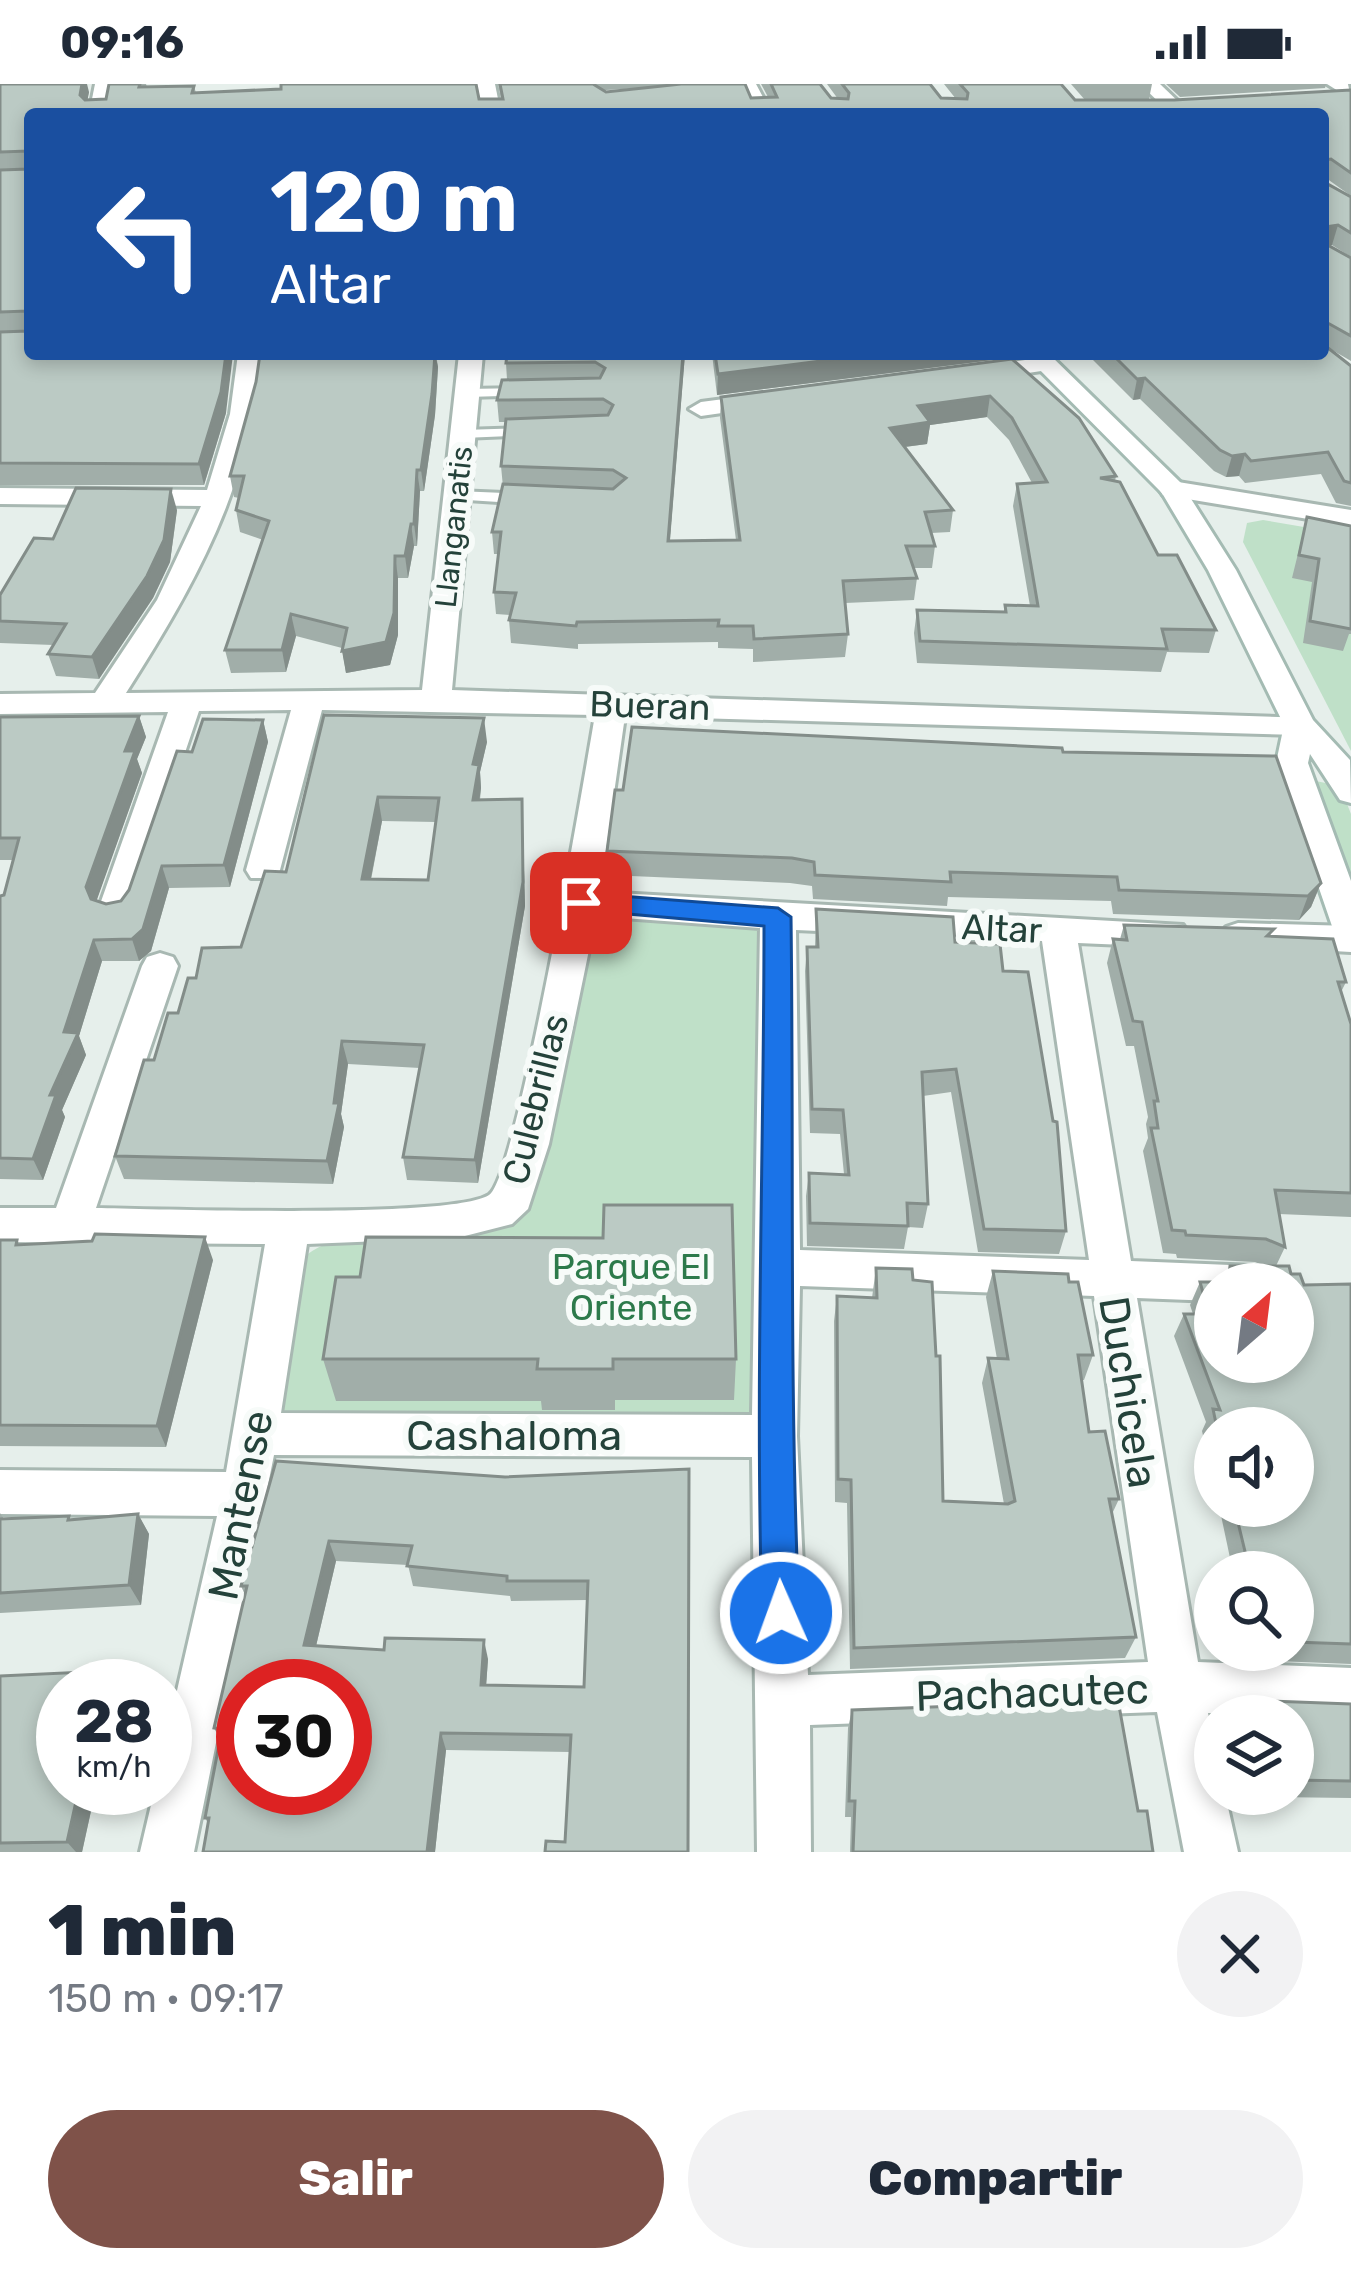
<!DOCTYPE html>
<html lang="es">
<meta charset="utf-8">
<style>
body{margin:0;font-family:Rubik,sans-serif;background:#f2f2f3;color:#1f2937;height:100vh;display:flex;flex-direction:column;font-size:45px;white-space:nowrap}
*{box-sizing:border-box;margin:0}
p{font-size:39px;color:#747a83}
.icon{flex:none;width:66px;height:66px;fill:none;stroke:currentColor;stroke-width:2;stroke-linecap:round;stroke-linejoin:round}
.map{position:relative;height:1768px;overflow:hidden}
.details{display:flex;flex-direction:column;background:#fff;flex:1}
.details>*{flex:none}
.top-card{position:absolute;left:24px;top:24px;width:1305px;height:252px;border-radius:12px;box-shadow:0 6px 18px #0003;background:#1a4fa0;color:#fff;overflow:hidden}
.needle{width:78px;rotate:28deg}
.tools{position:absolute;left:1194px;top:1179px;display:grid;gap:24px}
.tools a{display:grid;place-items:center;width:120px;height:120px;border-radius:50%;background:#fff;box-shadow:0 6px 18px #0003;font-size:60px}
.speed{position:absolute;left:36px;top:1575px;display:flex;gap:24px;font-size:60px;font-weight:700;text-align:center}
.speed>*{display:grid;place-content:center;width:156px;height:156px;border-radius:50%;background:#fff;box-shadow:0 6px 18px #0003;line-height:1}
.speed small{font-size:30px;font-weight:400}
.speed .limit{border:18px solid #d22;background:#fff;color:#111}
.pin{position:absolute;display:grid;place-items:center;width:102px;height:102px;color:#fff;margin:-51px;border-radius:24px;box-shadow:0 6px 18px #0006}
.me{position:absolute;width:132px;margin:-66px;rotate:358deg;stroke-linejoin:round;filter:drop-shadow(0 0 9px #0008)}
.turn{display:flex;align-items:center;gap:42px;height:252px;padding:0 48px;font-size:54px}
.turn .icon{width:156px;height:156px;stroke-width:2.5}
.turn b{display:block;font-size:84px;line-height:102px}
.round{display:grid;place-items:center;flex:none;width:126px;height:126px;border-radius:63px;background:#f2f2f3}
.summary{display:flex;align-items:center;justify-content:space-between;height:204px;padding:0 48px}
h1{font-size:72px;font-weight:800;line-height:90px}
.cta{display:flex;gap:24px;margin-top:auto;padding:24px 48px}
.cta a{flex:1;height:138px;border-radius:72px;background:#7f5249;color:#fff;font-size:48px;font-weight:800;line-height:138px;text-align:center}
.cta a+a{background:#f2f2f3;color:#1f2937}
.status{display:flex;justify-content:space-between;align-items:center;height:84px;padding:0 60px;background:#fff;direction:ltr}
.status svg{height:33px;fill:currentColor}
.map>svg:first-child{display:block}
</style>
<div class="status"><b>09:16</b><svg viewBox="0 0 49 12"><path d="M0 12V9h3v3zM5 12V6h3v6zM10 12V3h3v9zM15 12V0h3v12zM26 1h20v11H26zM47 4h2v5h-2z"/></svg></div>
<div class="map">
<svg width="1351" height="1768" viewBox="0 0 1351 1768">
<rect width="100%" height="100%" fill="#e6efeb"/>
<g fill="#bfe0c8">
<polygon points="1263,436 1351,451 1351,667 1243,458 1247,439"/>
<polygon points="1311,696 1340,702 1351,730 1351,822"/>
<path d="M 590,828 L 762,835 L 764,1341 L 266,1342 L 296,1181 C 343,1127 445,1168 507,1137 Z"/>
</g>
<g fill="none" stroke-linecap="round" stroke-linejoin="round">
<defs>
<g id="lane">
<polygon points="527,304 532,305 532,311 467,313 460,309 467,305"/>
<polygon points="529,344 536,348 534,351 463,354 456,350 463,346"/>
<polygon points="457,407 528,410 536,415 528,420 452,415 449,412"/>
</g>
<g id="street">
<polygon points="95,0 113,0 107,30 89,30"/>
<polygon points="477,0 495,0 501,30 483,30"/>
<polygon points="738,0 756,0 772,30 754,30"/>
<polygon points="1140,0 1160,0 1184,23 1168,27"/>
<polygon points="1327,0 1348,0 1351,15"/>
<path d="M 238,270 L 262,270 C 250,403 196,499 126,609 L 422,606 L 459,270 L 483,270 L 452,606 L 1311,634 L 1316,641 L 1311,648 L 1300,651 L 625,632 L 600,808 L 1183,841 L 1189,850 L 1183,859 L 1171,863 L 1078,859 L 1131,1177 L 1255,1182 L 1270,1187 L 1276,1200 L 1215,1200 L 1215,1217 L 1137,1214 L 1198,1578 L 1351,1584 L 1351,1634 L 1208,1629 L 1215,1661 L 1215,1710 L 1225,1710 L 1238,1768 L 1184,1768 L 1157,1628 L 810,1641 L 811,1768 L 757,1768 L 752,1373 L 274,1371 L 194,1768 L 140,1768 L 155,1704 L 165,1704 L 165,1659 L 217,1432 L 0,1430 L 0,1386 L 226,1388 L 265,1160 L 0,1158 L 0,1124 L 56,1124 L 142,882 L 147,873 L 160,869 L 173,873 L 178,882 L 96,1124 C 158,1125 452,1135 489,1111 C 517,1093 585,690 595,631 L 322,626 L 280,786 L 275,794 L 251,794 L 246,786 L 291,626 L 199,627 L 132,826 L 127,835 L 115,838 L 103,835 L 98,826 L 168,628 L 0,630 L 0,610 L 95,609 L 157,516 L 201,422 L 0,420 L 0,404 L 207,406 L 230,330 ZM 596,832 L 760,844 L 752,1331 L 281,1329 L 307,1160 L 457,1154 L 512,1140 L 528,1125 L 549,1060 ZM 796,846 L 1042,857 L 1089,1176 L 800,1166 ZM 800,1202 L 1094,1212 L 1148,1578 L 808,1591 L 797,1352 Z"/>
<polygon points="1047,273 1055,275 1055,285 973,297 961,290 973,283"/>
<polygon points="769,309 778,311 778,321 701,332 689,325 701,318"/>
<polygon points="1172,397 1351,426 1351,442 1163,411 1159,405"/>
<polygon points="1238,839 1351,842 1351,868 1226,861 1220,852 1226,843"/>
</g>
<polygon id="secondary" points="1024,270 1049,270 1181,399 1236,486 1313,636 1350,676 1351,719 1340,716 1310,670 1308,679 1351,797 1351,858 1339,854 1333,845 1276,679 1284,641 1208,486 1162,409"/>
</defs>
<use href="#lane" stroke="#a8b8b2" stroke-width="6"/>
<use href="#street" stroke="#a8b8b2" stroke-width="6"/>
<use href="#secondary" stroke="#a4bbb3" stroke-width="6"/>
<use href="#lane" fill="#fff" fill-rule="evenodd"/>
<use href="#street" fill="#fff" fill-rule="evenodd"/>
<use href="#secondary" fill="#fff" fill-rule="evenodd"/>
</g>
<g fill="#a1aea9" fill-rule="evenodd">
<path d="M 0,0 L 89,8 L 87,16 L 106,15 L 109,0 L 146,0 L 147,3 L 194,2 L 196,9 L 479,15 L 501,15 L 498,0 L 745,0 L 751,14 L 768,13 L 761,0 L 820,0 L 831,14 L 838,15 L 827,0 L 930,0 L 941,14 L 956,15 L 944,0 L 1061,0 L 1075,16 L 1085,16 L 1071,0 L 1152,0 L 1149,15 L 1134,16 L 1174,16 L 1351,6 L 1351,112 L 1326,94 L 1326,99 L 1351,113 L 1351,173 L 1332,161 L 1329,162 L 1351,174 L 1351,277 L 1327,263 L 1351,281 L 1351,422 L 1336,419 L 1321,390 L 1245,399 L 1239,392 L 1226,393 L 1214,387 L 1140,315 L 1133,316 L 1087,270 L 1323,270 L 1323,30 L 30,30 L 30,270 L 226,329 L 204,401 L 0,401 ZM 642,4 L 606,8 L 604,7 L 606,6 Z"/>
<polygon points="1166,0 1326,0 1325,4 1180,13"/>
<polygon points="260,270 436,270 438,283 435,331 424,407 420,407 417,462 414,462 408,494 398,494 398,551 390,581 346,589 342,564 296,552 286,588 231,589 225,566 263,456 240,448 236,426 239,414 234,413 230,392 256,298"/>
<polygon points="685,270 670,457 736,456 720,334 721,313 1012,275 1116,392 1115,397 1158,471 1216,546 1209,569 1167,568 1161,588 917,579 914,549 917,526 1004,528 1005,521 1030,522 1013,422 1017,400 1032,399 1009,356 987,333 930,341 927,360 905,363 953,426 950,448 931,449 935,462 932,484 914,484 917,494 914,516 845,519 848,550 845,573 753,578 753,565 718,564 718,558 578,560 578,565 511,559 509,536 510,531 496,530 494,508 499,470 494,470 492,448 503,403 501,382 505,338 499,338 497,316 507,296 506,279"/>
<polygon points="712,270 992,270 992,276 717,311"/>
<polygon points="177,426 170,478 153,514 99,595 56,592 48,570 53,561 0,559 0,511 53,455"/>
<polygon points="1307,433 1351,442 1351,550 1349,550 1343,567 1303,559 1312,498 1292,494"/>
<path d="M 324,631 L 487,658 L 480,688 L 481,704 L 480,716 L 522,715 L 525,822 L 478,1099 L 407,1096 L 403,1073 L 420,984 L 348,980 L 341,1030 L 344,1043 L 333,1100 L 124,1095 L 115,1072 L 154,976 L 196,894 L 241,863 L 286,788 ZM 382,737 L 436,738 L 428,796 L 371,796 Z"/>
<polygon points="139,632 146,653 137,675 142,689 96,817 106,820 121,817 129,806 192,668 263,636 268,658 230,803 169,804 151,867 139,877 102,877 79,952 86,971 62,1026 65,1033 43,1096 0,1095 0,812 4,811 13,776 0,776 0,633"/>
<polygon points="1063,668 1321,799 1311,823 1299,836 1113,830 1111,817 948,813 947,822 813,815 812,802 790,799 608,791 607,767 623,706"/>
<polygon points="816,825 955,858 1003,887 1066,1147 1059,1170 978,1168 951,1008 923,1012 928,1120 923,1144 908,1143 904,1165 807,1162 806,1112 809,1089 844,1090 840,1050 810,1049 805,887 807,863 815,863"/>
<polygon points="1124,841 1272,853 1346,898 1341,908 1351,940 1351,1133 1279,1130 1285,1163 1276,1182 1291,1190 1304,1201 1351,1200 1351,1580 1253,1576 1250,1566 1293,1566 1293,1488 1233,1488 1219,1422 1293,1422 1293,1344 1215,1344 1215,1405 1202,1347 1206,1338 1174,1252 1184,1230 1193,1230 1190,1221 1200,1198 1223,1198 1230,1182 1265,1182 1255,1178 1177,1174 1176,1170 1163,1169 1143,1067 1148,1054 1146,1040 1148,1033 1134,962 1126,962 1107,879 1113,855 1120,855"/>
<polygon points="0,1156 17,1156 20,1161 213,1176 166,1363 0,1362"/>
<polygon points="876,1184 943,1417 1004,1420 982,1299 988,1274 997,1275 986,1213 993,1187 1069,1198 1093,1271 1084,1296 1081,1296 1089,1348 1119,1415 1112,1430 1136,1553 1125,1574 850,1585 847,1419 835,1418 834,1237 837,1212 872,1214"/>
<polygon points="323,1275 736,1275 734,1316 615,1316 615,1326 542,1326 541,1317 336,1317"/>
<path d="M 276,1377 L 505,1393 L 689,1385 L 565,1758 L 570,1668 L 446,1666 L 435,1768 L 203,1768 L 208,1739 L 205,1734 L 220,1655 L 214,1644 L 245,1511 L 241,1502 ZM 336,1477 L 408,1481 L 413,1502 L 510,1512 L 511,1517 L 587,1516 L 584,1603 L 486,1601 L 488,1575 L 316,1562 Z"/>
<polygon points="0,1429 4,1435 71,1435 138,1430 149,1450 141,1521 0,1529"/>
<polygon points="0,1591 63,1704 96,1704 82,1768 0,1768"/>
<polygon points="1267,1617 1351,1620 1351,1714 1273,1713 1272,1710 1293,1710 1293,1632 1257,1632"/>
<polygon points="852,1626 1138,1727 1153,1768 850,1768 851,1733 845,1733 848,1644"/>
</g>
<g fill="#838d89">
<polygon points="82,0 87,0 89,8 85,29 80,11"/>
<polygon points="1338,141 1332,161 1323,163 1325,143"/>
<polygon points="226,270 233,270 226,329 204,401 199,380"/>
<polygon points="435,270 438,283 435,331 424,407 421,386"/>
<polygon points="683,270 685,270 668,479 668,457"/>
<polygon points="876,270 992,270 992,276 717,311 718,290"/>
<polygon points="1145,294 1140,315 1133,316 1137,295"/>
<polygon points="990,312 987,333 930,341 927,360 888,365 890,344 918,322"/>
<polygon points="1245,370 1239,392 1226,393 1232,372"/>
<polygon points="417,386 420,407 417,462 414,440"/>
<polygon points="171,405 177,426 170,478 153,514 99,595 92,573"/>
<polygon points="411,440 414,462 408,494 405,472"/>
<polygon points="395,472 398,494 398,551 390,581 346,589 342,567"/>
<polygon points="291,530 296,552 286,588 282,566"/>
<polygon points="139,632 146,653 137,675 142,689 94,824 86,803 125,667"/>
<polygon points="484,634 487,658 480,688 481,704 476,740 473,716 473,680"/>
<polygon points="263,636 268,658 230,803 224,781"/>
<polygon points="378,713 382,737 366,819 362,795"/>
<polygon points="522,715 525,822 478,1099 475,1076"/>
<polygon points="162,782 169,804 151,867 139,877 132,855"/>
<polygon points="1321,799 1311,823 1299,836 1308,812"/>
<polygon points="94,856 102,877 79,952 86,971 62,1026 65,1033 43,1096 33,1075 64,948"/>
<polygon points="342,957 348,980 341,1030 344,1043 333,1100 327,1077"/>
<polygon points="205,1153 213,1176 166,1363 157,1342"/>
<polygon points="138,1430 149,1450 141,1521 129,1501"/>
<polygon points="329,1457 336,1477 312,1579 304,1561"/>
<polygon points="484,1556 488,1575 485,1618 481,1601"/>
<polygon points="106,1587 116,1602 102,1602"/>
<polygon points="441,1649 446,1666 435,1768 427,1768"/>
<polygon points="79,1704 96,1704 82,1768 76,1768 67,1758"/>
</g>
<g fill="#bbcac4" stroke="#838d89" stroke-width="3" fill-rule="evenodd">
<polygon points="0,0 82,0 80,11 85,16 106,15 109,0 140,0 139,3 194,2 192,9 281,5 281,0 476,0 479,15 503,15 500,0 593,0 606,8 681,0 745,0 751,14 777,13 771,0 820,0 831,14 848,15 849,9 842,0 930,0 941,14 967,15 968,9 960,0 1061,0 1075,16 1174,16 1351,6 1351,89 1331,75 1325,76 1326,99 1351,113 1351,149 1338,141 1325,143 1326,160 1351,174 1351,252 1326,238 1323,245 1323,30 30,30 30,270 226,270 221,308 199,380 0,379 0,248 27,247 27,227 0,228 0,86 28,85 28,67 0,68"/>
<polygon points="1323,260 1351,282 1351,399 1344,397 1328,368 1251,377 1245,370 1232,372 1220,366 1145,294 1137,295 1112,270 1323,270"/>
<polygon points="260,270 435,270 432,310 421,386 417,386 414,440 411,440 405,472 395,472 394,529 386,558 342,567 347,544 291,530 282,566 225,566 269,437 236,426 244,392 230,392 256,298"/>
<polygon points="507,270 683,270 668,457 740,456 721,313 1012,275 1079,334 1116,392 1100,394 1120,398 1158,471 1177,471 1216,546 1162,545 1167,565 920,557 917,526 1006,528 1005,521 1038,522 1017,400 1047,398 1012,334 990,312 918,322 930,338 890,344 953,426 925,428 935,462 906,462 917,494 843,497 848,550 754,555 753,542 718,542 719,536 577,538 576,542 509,536 516,509 494,508 501,448 492,448 503,400 613,405 626,394 613,386 501,382 506,335 608,331 613,321 603,315 497,316 502,296 600,294 605,284 595,278 506,279"/>
<polygon points="715,270 876,270 718,290"/>
<polygon points="76,404 171,405 164,456 147,492 92,573 48,570 66,540 0,537 0,511 34,454 53,455"/>
<polygon points="1307,433 1351,442 1351,545 1310,537 1319,475 1299,471"/>
<path d="M 324,631 L 484,634 L 473,680 L 479,681 L 473,716 L 522,715 L 523,798 L 475,1076 L 403,1073 L 424,961 L 342,957 L 334,1019 L 339,1019 L 327,1077 L 115,1072 L 144,976 L 154,976 L 168,929 L 178,929 L 188,894 L 196,894 L 202,864 L 241,863 L 265,787 L 286,788 ZM 378,713 L 439,714 L 428,796 L 362,795 Z"/>
<polygon points="139,632 125,667 135,667 86,803 91,815 106,820 121,817 129,806 177,667 192,668 203,635 263,636 224,781 162,782 143,845 132,855 94,856 64,948 78,949 50,1011 56,1011 33,1075 0,1074 0,812 4,811 19,754 0,754 0,633"/>
<polygon points="632,643 1062,664 1063,668 1276,672 1321,799 1308,812 1119,806 1117,793 950,788 951,798 815,791 814,778 792,774 607,767 615,706 623,706"/>
<polygon points="816,825 953,833 955,858 1000,860 1003,887 1028,888 1053,1037 1057,1038 1066,1147 984,1145 956,985 922,988 928,1120 907,1119 908,1142 810,1139 809,1089 849,1091 843,1026 812,1025 807,863 818,863"/>
<polygon points="1124,841 1274,845 1267,852 1333,855 1346,898 1338,898 1351,940 1351,1109 1275,1106 1285,1163 1266,1155 1186,1151 1185,1147 1172,1146 1151,1044 1158,1044 1154,1017 1158,1017 1142,938 1133,937 1113,855 1127,856"/>
<polygon points="604,1121 732,1121 736,1275 613,1275 613,1285 537,1285 538,1275 323,1275 336,1193 360,1193 366,1153 603,1154"/>
<polygon points="95,1150 205,1153 157,1342 0,1341 0,1156 17,1156 16,1161 92,1157"/>
<path d="M 1230,1182 L 1289,1182 L 1291,1190 L 1300,1190 L 1304,1201 L 1351,1200 L 1351,1560 L 1293,1558 L 1293,1488 L 1250,1488 L 1234,1422 L 1293,1422 L 1293,1344 L 1217,1344 L 1213,1325 L 1220,1326 L 1184,1230 L 1209,1230 L 1200,1198 L 1228,1198 ZM 1215,1200 L 1293,1200 L 1293,1278 L 1215,1278 Z"/>
<polygon points="876,1184 912,1185 913,1196 932,1198 936,1272 940,1272 943,1417 1008,1420 1015,1417 988,1274 1008,1275 993,1187 1068,1190 1069,1198 1078,1198 1093,1271 1078,1271 1089,1348 1105,1347 1119,1415 1109,1415 1136,1553 854,1564 851,1396 838,1395 837,1212 877,1214"/>
<path d="M 276,1377 L 505,1393 L 689,1385 L 688,1768 L 545,1768 L 546,1757 L 565,1758 L 571,1651 L 441,1649 L 427,1768 L 203,1768 L 209,1734 L 205,1734 L 222,1645 L 214,1644 L 247,1502 L 241,1502 ZM 329,1457 L 412,1462 L 407,1482 L 507,1492 L 507,1497 L 588,1497 L 584,1603 L 481,1601 L 484,1556 L 385,1554 L 384,1566 L 304,1561 ZM 243,1602 L 345,1602 L 345,1704 L 243,1704 Z"/>
<polygon points="138,1430 129,1501 0,1509 0,1435 69,1432 68,1436"/>
<polygon points="106,1587 102,1602 63,1602 63,1704 79,1704 67,1758 0,1759 0,1592"/>
<polygon points="1118,1616 1138,1727 1147,1727 1153,1768 853,1768 855,1717 849,1717 852,1626"/>
<polygon points="1267,1617 1351,1620 1351,1697 1293,1696 1293,1632 1271,1632"/>
</g>
<path fill="#1a73e8" stroke="#114b97" stroke-width="3" d="M 581,809 L 778,824 L 791,833 C 794,1065 789,1297 799,1529 L 794,1542 L 781,1547 L 767,1542 L 762,1529 C 755,1300 764,1071 764,842 L 572,825 L 568,819 Z"/>
<g text-anchor="middle" stroke-width="12" stroke-linejoin="round" paint-order="stroke">
<g font-size="30" fill="#24423a" stroke="#f7fbf9">
<text transform="translate(454 443) rotate(-84)" y="10">Llanganatis</text>
</g>
<g font-size="36" fill="#24423a" stroke="#f7fbf9">
<text transform="translate(650 621) rotate(2)" y="13">Bueran</text>
<text transform="translate(1002 844) rotate(3)" y="13">Altar</text>
<text transform="translate(535 1015) rotate(-76)" y="13">Culebrillas</text>
</g>
<g font-size="36" fill="#2d7a4b" stroke="#f7fbf9">
<text x="631" y="1195">Parque El<tspan x="631" dy="41">Oriente</tspan></text>
</g>
<g font-size="42" fill="#24423a" stroke="#f7fbf9">
<text transform="translate(1129 1308) rotate(81)" y="15">Duchicela</text>
<text x="514" y="1366">Cashaloma</text>
<text transform="translate(240 1421) rotate(-79)" y="15">Mantense</text>
<text transform="translate(1032 1608) rotate(-2)" y="15">Pachacutec</text>
</g>
</g>
</svg>
<div class="tools">
<a><svg class="needle" viewBox="-14 -14 28 28"><path d="M0-13l5 13h-10z" fill="#e53935"/><path d="M0 13l5-13h-10z" fill="#747a83"/></svg></a>
<a><svg class="icon" aria-label="sound" viewBox="0 0 24 24"><path d="M4 9h4l5-4v14l-5-4H4zM17 9q2 3 0 6"/></svg></a>
<a><svg class="icon" aria-label="search" viewBox="0 0 24 24"><circle cx="10" cy="10" r="6"/><path d="M15 15l6 6"/></svg></a>
<a><svg class="icon" aria-label="layers" viewBox="0 0 24 24"><path d="M12 4l9 5-9 5-9-5zM3 14l9 5 9-5"/></svg></a>
</div>
<div class="speed"><div>28<small>km/h</small></div><div class="limit">30</div></div>
<div class="pin" style="left:581px;top:819px;background:#d93025"><svg class="icon" aria-label="arrive" viewBox="0 0 24 24"><path d="M6 21V4h12l-3 4 3 4H6"/></svg></div>
<svg class="me" style="left:781px;top:1529px" viewBox="-20 -20 40 40"><circle r="17" fill="#1a73e8" stroke="#fff" stroke-width="3"/><path d="M0-11L8 9 0 5-8 9z" fill="#fff"/></svg>
<div class="top-card">
<div class="turn"><svg class="icon" aria-label="left" viewBox="0 0 24 24"><path d="M17 20v-9H6M10 6l-5 5 5 5"/></svg><div><b>120 m</b>Altar</div></div>
</div>
</div>
<section class="details">
<div class="summary"><div><h1>1 min</h1><p>150 m · 09:17</p></div><a class="round"><svg class="icon" aria-label="close" viewBox="0 0 24 24"><path d="M6 6l12 12M18 6L6 18"/></svg></a></div>
<div class="cta"><a>Salir</a><a>Compartir</a></div>
</section>
